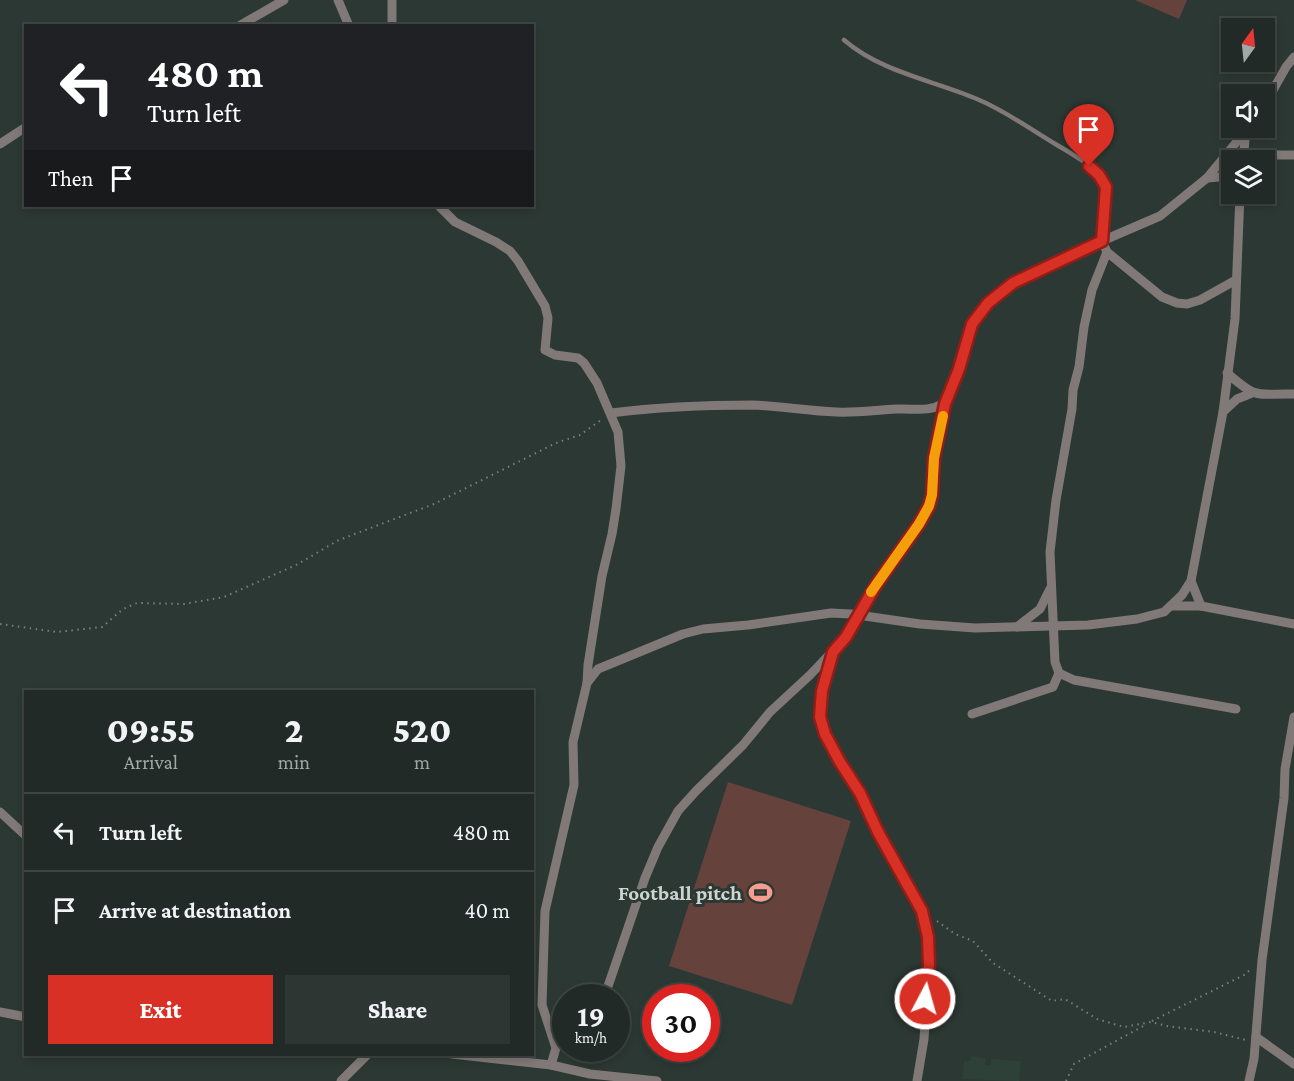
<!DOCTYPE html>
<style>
body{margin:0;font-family:"Crimson Pro",serif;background:#2d3632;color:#f1f3f6;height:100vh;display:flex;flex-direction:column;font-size:22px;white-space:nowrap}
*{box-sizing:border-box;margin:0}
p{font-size:20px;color:#a2a7a7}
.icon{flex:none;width:33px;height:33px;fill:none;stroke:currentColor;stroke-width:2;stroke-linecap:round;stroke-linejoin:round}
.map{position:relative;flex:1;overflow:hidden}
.drawer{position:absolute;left:24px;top:690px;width:510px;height:366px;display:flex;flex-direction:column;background:#212a26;border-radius:0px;box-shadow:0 3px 9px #0003,0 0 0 2px #3e4643}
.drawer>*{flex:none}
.top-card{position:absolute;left:24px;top:24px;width:510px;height:183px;border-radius:0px;box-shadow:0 3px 9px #0003,0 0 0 2px #3e4643;background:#202124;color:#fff;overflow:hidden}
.needle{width:39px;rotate:15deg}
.tools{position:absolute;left:1221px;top:18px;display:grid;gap:12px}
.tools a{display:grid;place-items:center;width:54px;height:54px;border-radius:0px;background:#212a26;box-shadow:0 3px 9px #0003,0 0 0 2px #3e4643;font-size:30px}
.speed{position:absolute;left:552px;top:984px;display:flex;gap:12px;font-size:30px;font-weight:700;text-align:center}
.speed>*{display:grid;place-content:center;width:78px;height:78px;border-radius:50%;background:#212a26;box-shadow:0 3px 9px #0003,0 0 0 2px #3e4643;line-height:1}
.speed small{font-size:15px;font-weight:400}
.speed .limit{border:9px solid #d22;background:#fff;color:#111}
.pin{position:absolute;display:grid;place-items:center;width:51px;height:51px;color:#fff;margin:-62px -26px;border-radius:50% 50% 50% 0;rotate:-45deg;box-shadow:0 0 6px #0007}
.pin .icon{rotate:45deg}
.me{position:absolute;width:66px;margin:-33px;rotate:6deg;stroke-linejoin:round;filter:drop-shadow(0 0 4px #0008)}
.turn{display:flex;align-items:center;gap:21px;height:126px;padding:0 24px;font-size:27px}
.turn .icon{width:78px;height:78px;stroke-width:2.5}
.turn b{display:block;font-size:42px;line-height:51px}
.then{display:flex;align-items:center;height:57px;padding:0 24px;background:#0003;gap:12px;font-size:22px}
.eta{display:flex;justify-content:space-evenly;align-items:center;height:102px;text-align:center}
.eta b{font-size:36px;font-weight:800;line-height:42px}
.action{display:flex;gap:12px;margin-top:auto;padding:12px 24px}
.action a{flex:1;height:69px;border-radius:0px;background:#d93025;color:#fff;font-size:24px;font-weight:800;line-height:69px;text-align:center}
.action a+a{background:#2d3632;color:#f1f3f6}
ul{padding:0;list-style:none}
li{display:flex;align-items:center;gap:18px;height:78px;padding:0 24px;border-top:2px solid #3e4643}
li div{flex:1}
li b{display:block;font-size:22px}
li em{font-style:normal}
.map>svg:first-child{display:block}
</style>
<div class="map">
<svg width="1294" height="1081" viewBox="0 0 1294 1081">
<rect width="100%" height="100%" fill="#2c3833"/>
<polygon fill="#2d4138" points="972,1056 986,1059 985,1065 991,1065 991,1059 1021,1061 1019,1081 962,1079 964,1061 970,1061"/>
<g fill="#65423c">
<polygon points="1135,0 1187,0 1179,19"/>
<polygon points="728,782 851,821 792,1005 669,966"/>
</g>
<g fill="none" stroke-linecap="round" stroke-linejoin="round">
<g stroke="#77817d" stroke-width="2" stroke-dasharray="1.5 4.5" stroke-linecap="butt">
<polyline points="0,624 57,632 102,627 123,609 137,603 184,604 224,597 296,565 339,540 434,504 556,443 580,435 601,420"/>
<polyline points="937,921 955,934 973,941 993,963 1052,1001 1065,999 1097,1019 1124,1027 1151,1022 1167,1026 1214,1032 1246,1040"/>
<polyline points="1152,1021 1244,975 1251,969"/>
<polyline points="1066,1081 1074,1064 1147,1024"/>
</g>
<path stroke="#807978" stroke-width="4.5" d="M 844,40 C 881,72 932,80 977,99 C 1006,111 1030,129 1057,145 C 1072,154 1100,169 1105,186 C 1108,194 1103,230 1102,241"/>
<g stroke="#807978" stroke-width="9">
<polyline points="338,0 349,26"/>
<polyline points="392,0 392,26"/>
<polyline points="239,26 284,0"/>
<polyline points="1264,106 1286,67 1294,57"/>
<polyline points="0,144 26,127"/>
<polyline points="1243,160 1256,155 1294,155"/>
<polyline points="1243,160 1246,130"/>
<polyline points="1207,178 1219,177 1232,171"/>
<polyline points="439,206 455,222 496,242 510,251 518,261 545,306 548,318 545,350 555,355 578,358 584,363 597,383 618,432 621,466 616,509 612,534 602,576 588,665 587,683"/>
<polyline points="1107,252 1162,297 1177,303 1187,304 1200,300 1236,280"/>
<path d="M 1227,373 C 1259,401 1256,393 1294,394"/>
<polyline points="1223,412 1237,399 1252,393"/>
<path d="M 611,413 C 658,407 706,405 753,405 C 781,406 808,411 836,412 C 856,413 876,410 896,409 C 916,408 926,413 945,403"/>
<polyline points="1191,581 1201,606"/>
<polyline points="1172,606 1201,606 1294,624"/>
<polyline points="1017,627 1040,609 1050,589"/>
<polyline points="832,654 823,691 821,714 825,734 840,762 860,793 878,832 922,911 927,926 929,965 924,1039 917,1081"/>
<polyline points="1236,709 1074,680 1059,673 1055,662 1050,552 1056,500 1072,409 1073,390 1079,367 1084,327 1092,290 1107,252 1102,241 1160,216 1207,178 1248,128"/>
<polyline points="972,714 1053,687 1059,673"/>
<polyline points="0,812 26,836"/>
<polyline points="604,998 645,878 658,847 678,811 696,791 743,745 770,712 810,675 846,637 876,585 919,524 932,495 934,458 945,403 959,369 972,324 980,312 1013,283 1102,241"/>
<polyline points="0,1012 26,1017"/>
<polyline points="1256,1037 1294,1064"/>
<polyline points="452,1054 551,1065 590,1074 657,1081"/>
<polyline points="551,1065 556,1048 542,1005 545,911 574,785 573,742 587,683 598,669 683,634 703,629 748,625 831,613 851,614 920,624 975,628 1088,625 1137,619 1164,612 1182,595 1191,581 1223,412 1235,319 1240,194"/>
<polyline points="341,1081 368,1054"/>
<polyline points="1249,1081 1254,1059 1262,960 1284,798 1285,769 1294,717"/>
</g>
</g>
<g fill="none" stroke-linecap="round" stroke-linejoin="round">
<defs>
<polyline id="route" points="925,999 929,965 928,937 922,911 878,832 860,793 840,762 825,734 820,717 822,691 833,652 846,637 876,585 919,524 929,506 932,495 934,458 945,404 959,369 972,324 988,303 1013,283 1102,241 1106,187 1099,175 1089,166"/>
</defs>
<use href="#route" stroke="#8d1f18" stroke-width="15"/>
<use href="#route" stroke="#d93025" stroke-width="10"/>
<polyline stroke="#f59e0b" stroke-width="10" points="871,592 919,524 929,506 932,495 934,458 943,416"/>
</g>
<defs>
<symbol id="stadium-bare" viewBox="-9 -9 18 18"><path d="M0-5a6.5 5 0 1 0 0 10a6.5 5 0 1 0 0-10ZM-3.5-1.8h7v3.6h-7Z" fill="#f59d8f" stroke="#2c3833" stroke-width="2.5" paint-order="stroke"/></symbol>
</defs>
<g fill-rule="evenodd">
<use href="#stadium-bare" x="744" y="876" width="33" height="33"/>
</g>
<g text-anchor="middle" stroke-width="6" stroke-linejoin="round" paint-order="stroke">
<g font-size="21" font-weight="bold" fill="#cdd5d1" stroke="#2c3833" text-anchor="end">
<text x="742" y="900">Football pitch</text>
</g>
</g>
</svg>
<div class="tools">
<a><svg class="needle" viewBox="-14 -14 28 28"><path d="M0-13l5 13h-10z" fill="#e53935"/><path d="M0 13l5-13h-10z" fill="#a2a7a7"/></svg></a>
<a><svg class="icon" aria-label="sound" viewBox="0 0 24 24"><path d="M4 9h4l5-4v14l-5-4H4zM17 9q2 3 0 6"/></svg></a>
<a><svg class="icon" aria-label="layers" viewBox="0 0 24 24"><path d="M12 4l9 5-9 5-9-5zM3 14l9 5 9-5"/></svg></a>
</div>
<div class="speed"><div>19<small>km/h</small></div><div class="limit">30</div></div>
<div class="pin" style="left:1089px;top:166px;background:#d93025"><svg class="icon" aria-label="arrive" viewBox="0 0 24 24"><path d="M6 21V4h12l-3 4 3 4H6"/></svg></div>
<svg class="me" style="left:925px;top:999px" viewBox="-20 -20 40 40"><circle r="17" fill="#d93025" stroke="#fff" stroke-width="3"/><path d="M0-11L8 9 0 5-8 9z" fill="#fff"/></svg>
<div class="top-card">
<div class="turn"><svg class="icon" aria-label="left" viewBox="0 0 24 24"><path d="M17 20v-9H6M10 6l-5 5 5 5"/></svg><div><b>480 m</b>Turn left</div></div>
<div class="then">Then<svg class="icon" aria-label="arrive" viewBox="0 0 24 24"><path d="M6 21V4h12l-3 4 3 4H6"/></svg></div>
</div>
<section class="drawer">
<div class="eta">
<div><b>09:55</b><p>Arrival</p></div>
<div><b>2</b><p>min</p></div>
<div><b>520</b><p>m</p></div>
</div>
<ul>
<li><svg class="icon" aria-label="left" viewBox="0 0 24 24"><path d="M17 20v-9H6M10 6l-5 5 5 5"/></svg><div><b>Turn left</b></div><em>480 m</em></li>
<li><svg class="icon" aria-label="arrive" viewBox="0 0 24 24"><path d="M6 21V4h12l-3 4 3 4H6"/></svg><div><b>Arrive at destination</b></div><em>40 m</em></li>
</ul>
<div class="action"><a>Exit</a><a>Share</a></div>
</section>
</div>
